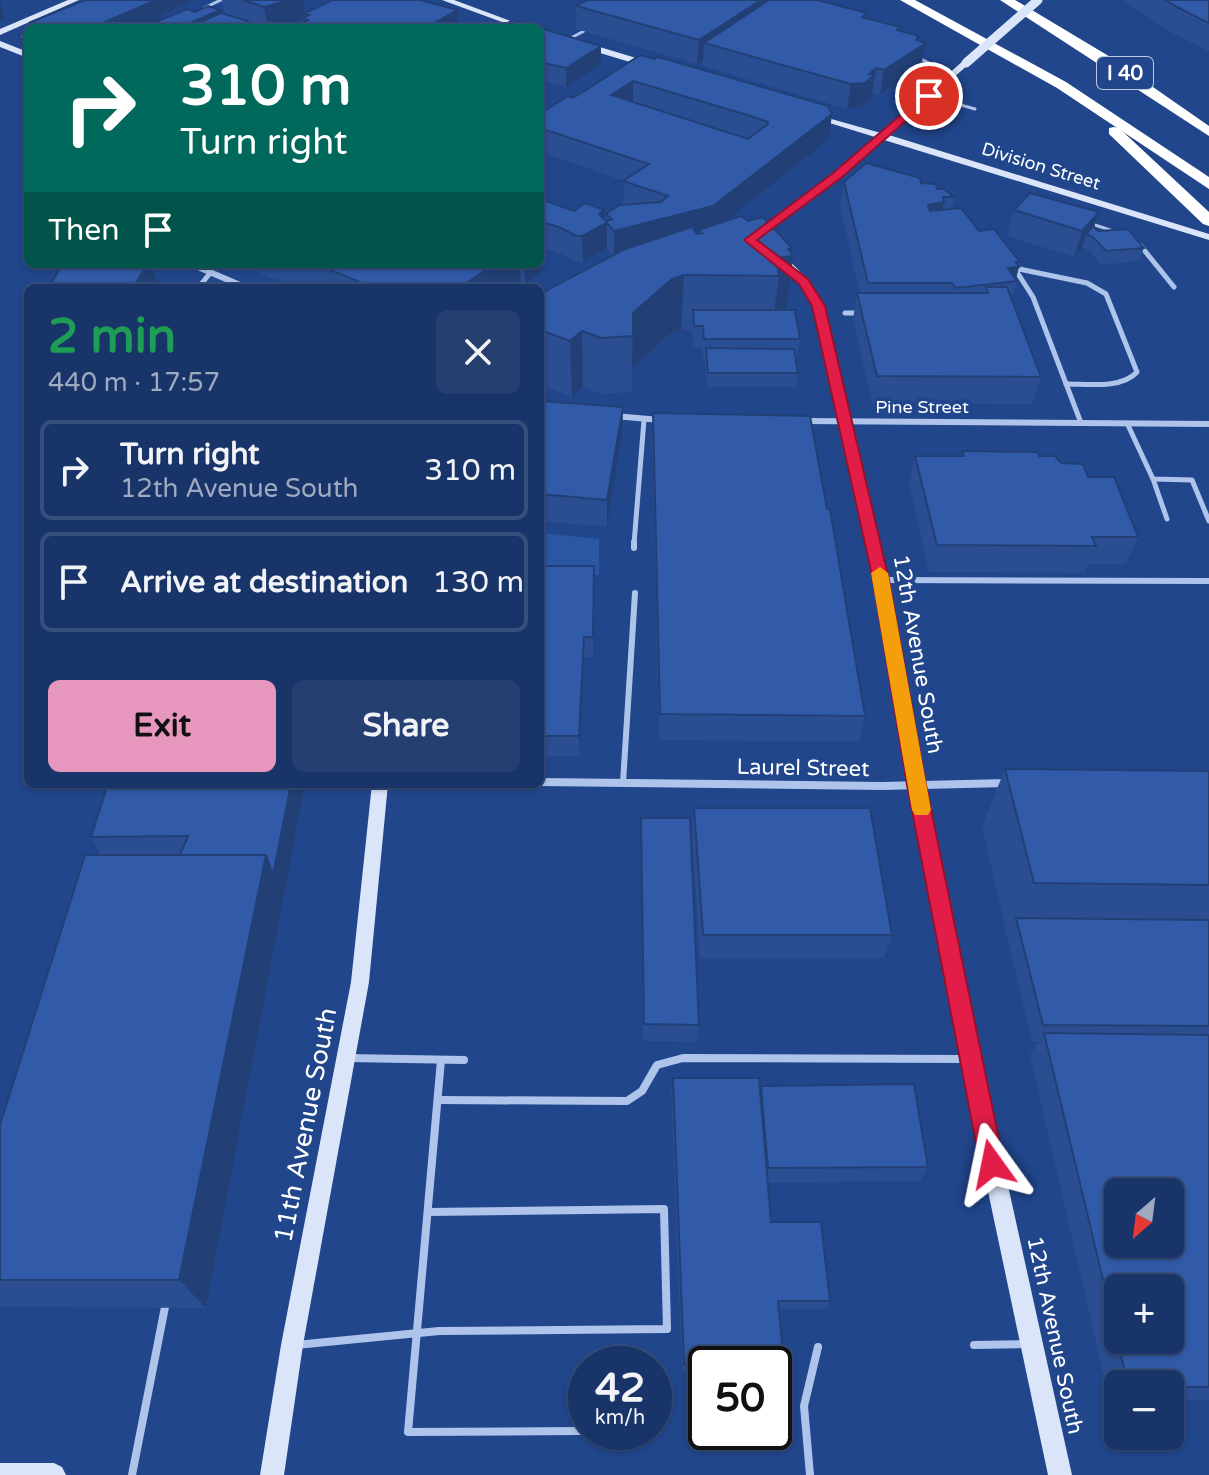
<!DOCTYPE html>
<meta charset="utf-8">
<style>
body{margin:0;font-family:"Varela Round",sans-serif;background:#263f71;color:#f1f3f6;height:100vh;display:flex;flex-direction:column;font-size:30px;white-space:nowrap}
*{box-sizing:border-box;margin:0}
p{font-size:26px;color:#9faac0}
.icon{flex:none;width:44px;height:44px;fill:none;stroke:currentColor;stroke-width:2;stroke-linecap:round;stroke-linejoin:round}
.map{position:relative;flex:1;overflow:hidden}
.sheet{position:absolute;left:24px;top:284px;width:520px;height:504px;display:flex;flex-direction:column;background:#193469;border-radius:12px;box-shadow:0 2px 6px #0004,0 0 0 2px #374f7d}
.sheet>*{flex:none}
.banner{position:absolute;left:24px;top:24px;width:520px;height:244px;border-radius:12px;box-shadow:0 2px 6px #0004,0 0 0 2px #374f7d;background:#00695c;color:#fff;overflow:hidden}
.needle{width:52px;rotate:208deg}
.controls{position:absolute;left:1104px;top:1178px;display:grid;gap:16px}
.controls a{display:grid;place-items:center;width:80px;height:80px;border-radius:12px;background:#193469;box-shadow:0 2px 6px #0004,0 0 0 2px #374f7d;font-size:40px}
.speed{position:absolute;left:568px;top:1346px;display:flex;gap:16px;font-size:40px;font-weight:700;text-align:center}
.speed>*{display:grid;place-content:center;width:104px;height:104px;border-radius:50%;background:#193469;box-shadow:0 2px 6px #0004,0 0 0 2px #374f7d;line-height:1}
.speed small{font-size:20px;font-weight:400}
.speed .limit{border:4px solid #111;border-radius:12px;background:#fff;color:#111}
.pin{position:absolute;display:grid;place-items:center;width:68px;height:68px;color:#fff;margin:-34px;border:4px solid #fff;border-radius:50%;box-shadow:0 2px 8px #0007}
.me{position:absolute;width:88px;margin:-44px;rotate:348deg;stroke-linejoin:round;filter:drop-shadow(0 0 6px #0008)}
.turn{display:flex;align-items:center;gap:28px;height:168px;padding:0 24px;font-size:36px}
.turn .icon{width:104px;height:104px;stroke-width:2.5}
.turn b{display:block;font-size:56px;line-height:68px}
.then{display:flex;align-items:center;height:76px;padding:0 24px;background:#0003;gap:16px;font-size:30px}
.round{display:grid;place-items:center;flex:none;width:84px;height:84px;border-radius:12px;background:#263f71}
.summary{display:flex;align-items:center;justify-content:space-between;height:136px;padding:0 24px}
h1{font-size:48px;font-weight:800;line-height:60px;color:#1e9e55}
.button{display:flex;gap:16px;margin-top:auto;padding:16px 24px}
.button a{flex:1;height:92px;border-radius:12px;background:#e797bd;color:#111;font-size:32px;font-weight:800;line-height:92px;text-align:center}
.button a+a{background:#263f71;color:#f1f3f6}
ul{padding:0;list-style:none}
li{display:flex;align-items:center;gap:24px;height:100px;margin:0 16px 12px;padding:0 8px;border:4px solid #374f7d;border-radius:12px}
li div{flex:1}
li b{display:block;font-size:30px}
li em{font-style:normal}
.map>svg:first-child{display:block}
</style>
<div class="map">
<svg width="1209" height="1475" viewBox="0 0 1209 1475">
<rect width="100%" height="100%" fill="#21468c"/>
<polygon fill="#2b56a4" points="540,533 599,539 599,575 540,573"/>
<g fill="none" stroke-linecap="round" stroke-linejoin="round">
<g stroke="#afc4eb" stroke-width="3">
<polyline points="204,8 221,0"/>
<polyline points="23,37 28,35"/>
<polyline points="567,40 584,31"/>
<polyline points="917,57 953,75"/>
<polyline points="929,96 975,109"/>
<polyline points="1089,223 1116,232"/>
</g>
<g stroke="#afc4eb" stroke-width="5">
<polyline points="1140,245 1174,287"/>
<path d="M 1014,268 L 1087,283 L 1106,294 L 1137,372 C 1122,389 1087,384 1066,384"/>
<polyline points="1015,269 1033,297 1081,423"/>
<polyline points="198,288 211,272"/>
<polyline points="845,313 862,313"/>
<polyline points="1127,423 1153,479 1192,480 1209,521"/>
<polyline points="1153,479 1167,519"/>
<polyline points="634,544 644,420"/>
</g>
<g stroke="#afc4eb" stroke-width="6">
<polyline points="634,548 634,542"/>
<polyline points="881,580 1209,581"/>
<polyline points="623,783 635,593"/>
</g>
<g stroke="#afc4eb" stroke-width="8">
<polyline points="348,1058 464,1060"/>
<polyline points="441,1060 408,1432 579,1431"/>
<polyline points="438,1100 627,1101 642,1091 657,1065 683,1058 966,1059"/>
<polyline points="296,1345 439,1331 667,1329 664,1209 429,1212"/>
<polyline points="974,1345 1028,1344"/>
<polyline points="132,1475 165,1307"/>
<polyline points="810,1475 804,1406 818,1347"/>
</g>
<g stroke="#afc4eb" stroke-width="6">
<polyline points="191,264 247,288"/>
<polyline points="614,416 660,420"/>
<polyline points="802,421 1209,424"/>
</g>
<polyline stroke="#afc4eb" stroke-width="8" points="540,782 882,786 1007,783"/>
<g fill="#dae5f9" fill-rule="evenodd">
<polygon points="68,0 79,0 0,35 0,29"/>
<polygon points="442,0 454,0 530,28 518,28"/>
<polygon points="540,29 656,64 657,66 650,68 540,35"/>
<polygon points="0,41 28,52 28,58 0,47"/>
<polygon points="963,61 970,63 889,135 1209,234 1209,240 884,140 841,178 758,240 750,240 750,236 833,174 875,137 810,117 810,113 881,133"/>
<path d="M 770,255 C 793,254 814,288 824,306 L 888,580 L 924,785 L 980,1059 L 1072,1475 L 1048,1475 L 960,1059 L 908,785 L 874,580 L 812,306 L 799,283 L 770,259 Z"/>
<polygon points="372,784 388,784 369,982 303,1345 284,1475 260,1475 281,1345 351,982"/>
<polygon points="0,1463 54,1463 62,1467 66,1475 0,1475"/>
</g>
<g fill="#fff" fill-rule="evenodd">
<polygon points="900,0 915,0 1066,82 1209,177 1209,189 1057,88"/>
<polygon points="1000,0 1015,0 1107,55 1209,126 1209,136"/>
<polygon points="1114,127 1119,128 1209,212 1209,226 1203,224 1109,134 1109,128"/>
</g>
<polyline stroke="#dae5f9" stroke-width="9" points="966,63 1038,0"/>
</g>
<g fill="#2a4e91">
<polygon points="222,0 303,0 305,13 458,10 460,28 303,28 302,21 275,28 263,28 249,24 250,28 33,28 31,22 160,16 161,20 195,12 225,14"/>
<polygon points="1122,0 1209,0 1209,51 1169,31"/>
<polygon points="576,6 867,18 899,31 919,36 919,41 921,66 880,95 872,92 871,100 861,107 847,109 703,66 703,60 697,64 576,29"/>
<polygon points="540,28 601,46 601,64 566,87 540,80"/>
<polygon points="640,55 829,139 724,222 792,254 786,310 800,339 796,360 798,373 796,387 707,387 705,360 703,360 702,347 693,347 692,330 681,330 670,334 632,368 632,392 601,394 583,387 572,397 540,385 540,296 613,256 607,249 583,262 576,262 562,254 542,247 543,271 525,284 521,283 514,288 294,288 239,264 540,264 540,199 574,211 606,221 606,214 623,205 624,181 540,152 540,114 573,98 594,85"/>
<polygon points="844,182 921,183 937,189 954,197 952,209 1020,262 1016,279 1017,281 1012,301 1041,377 1032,404 872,403 853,319 857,293 860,293 840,208"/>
<polygon points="1014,210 1099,212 1094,227 1098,231 1144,248 1139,261 1101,265 1089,250 1082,248 1074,257 1007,236"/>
<polygon points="540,401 623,407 622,434 607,527 540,521"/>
<polygon points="653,413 827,509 865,716 859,742 659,740 652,440"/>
<polygon points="962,451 1039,456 1061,463 1088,477 1138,537 1126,564 1088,564 1084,573 929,572 909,483 915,456 961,456"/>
<polygon points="540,566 594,566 593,657 584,657 580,756 540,756"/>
<polygon points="1005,769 1209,771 1209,1400 1170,1399 1170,1384 1118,1384 1118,1399 1109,1399 1030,1055 1039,1041 1032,1041 1007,936 982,826"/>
<polygon points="108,784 305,784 206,1308 0,1307 0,1125 101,855 91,837"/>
<polygon points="694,808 892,935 884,958 700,958 692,833"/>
<polygon points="641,818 699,1025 697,1042 643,1041"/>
<polygon points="673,1078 760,1090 761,1086 928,1167 920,1181 768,1183 771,1222 830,1301 826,1309 779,1309 784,1364 780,1371 774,1371 774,1364 706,1364 706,1371 682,1371 671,1089"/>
</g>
<g fill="#224076">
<polygon points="146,0 195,0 160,16 162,23 151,28 91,28"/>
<polygon points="275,0 303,0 305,14 303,14 304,19 301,19 302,21 275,28 268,28 264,7"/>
<polygon points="761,0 793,0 704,43 703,60 697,64 699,40"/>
<polygon points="0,1 5,19 0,21"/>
<polygon points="220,10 224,28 179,28"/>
<polygon points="458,10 460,28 425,28"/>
<polygon points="248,21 250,28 234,28"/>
<polygon points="919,36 917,49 926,43 921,66 880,95 884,70"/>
<polygon points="601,46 601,64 566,87 566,68"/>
<polygon points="876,68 871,100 861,107 847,109 851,84"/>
<polygon points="633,81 633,105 611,95"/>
<polygon points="832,114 829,139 712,232 702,233 698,230 698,235 614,257 614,231"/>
<polygon points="944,202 939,228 923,231 928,205"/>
<polygon points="604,210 604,225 607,223 607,249 583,262 582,236 599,214"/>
<polygon points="1099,212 1091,236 1086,234 1082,248 1074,257 1082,231"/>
<polygon points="542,235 543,271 525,284 524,264 540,264 540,236"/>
<polygon points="792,248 791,256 793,256 786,311 774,313 779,276 776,258 788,249"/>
<polygon points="147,264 151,264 159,288 133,288"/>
<polygon points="494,264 520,264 521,283 514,288 466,288 465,284"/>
<polygon points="1019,267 1015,281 1008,268"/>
<polygon points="684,275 681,330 670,334 632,368 633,313 672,279"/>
<polygon points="582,331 583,387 572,397 570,341"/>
<polygon points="623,407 622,434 607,527 607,500"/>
<polygon points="584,637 584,657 580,756 579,736"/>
<polygon points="291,784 305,784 206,1308 179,1280 266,855"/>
</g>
<g fill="#315ba9" stroke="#224076" stroke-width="2" fill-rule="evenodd">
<polygon points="85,0 156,0 91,28 47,28 31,22"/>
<polygon points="243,0 288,0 264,7"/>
<polygon points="332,0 420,0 458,10 425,28 321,28 303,23 308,20 301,19 309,15 303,14"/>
<polygon points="587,0 761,0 699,40 576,6"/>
<polygon points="769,0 817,0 867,13 862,17 900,27 897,30 919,36 916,40 926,43 884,70 876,68 869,74 875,75 865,83 851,84 704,43"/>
<polygon points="1165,0 1209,0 1209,23 1177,7"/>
<polygon points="208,6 220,10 179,28 141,28 187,9 195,12"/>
<polygon points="221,13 248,21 234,28 187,28"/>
<polygon points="513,20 539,28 499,28"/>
<polygon points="540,28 601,46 566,68 540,62"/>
<path d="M 640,55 L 654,59 L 658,57 L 828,106 L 832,114 L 713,206 L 614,231 L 607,223 L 582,236 L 576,236 L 561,228 L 540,221 L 540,199 L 574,211 L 585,203 L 604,210 L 599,214 L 606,221 L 612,219 L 606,214 L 619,205 L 661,202 L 668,196 L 623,181 L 649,164 L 540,128 L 540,114 L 568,96 L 573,98 L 594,85 ZM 633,81 L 754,117 L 768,122 L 768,124 L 748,139 L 611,95 Z"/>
<polygon points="866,163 920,178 921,183 936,184 937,189 944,189 954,197 943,197 944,202 928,205 930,211 961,208 979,231 994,229 1020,262 1016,262 1019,267 1008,268 1017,281 956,288 952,283 868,283 844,182"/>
<polygon points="1030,193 1099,212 1082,231 1014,210"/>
<polygon points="741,216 748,221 763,217 792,248 788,249 793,256 776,258 779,276 684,275 672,279 633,313 633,336 601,338 582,331 570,341 540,330 540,296 549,289 625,249 692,227 697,234 702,233 698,230"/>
<polygon points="1093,226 1098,231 1128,229 1144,248 1106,251 1093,237 1086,234"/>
<polygon points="63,264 147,264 133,288 48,288"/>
<polygon points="316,264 494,264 465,284 475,288 374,288"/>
<polygon points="986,287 1007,287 1041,377 877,376 857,293 988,293"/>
<polygon points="693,310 795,310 800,339 704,339 703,326 694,326"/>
<polygon points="706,348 794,349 798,373 708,373"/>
<polygon points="540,401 623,407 607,500 540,494"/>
<polygon points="653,413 810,416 827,509 830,509 865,716 660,714"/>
<polygon points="962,451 1037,452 1039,456 1055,456 1061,463 1083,464 1088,477 1114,477 1138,537 1092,537 1096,546 937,545 915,456 964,456"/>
<polygon points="540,566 594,566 593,637 584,637 579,736 540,736"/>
<polygon points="1005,769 1209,771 1209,885 1034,883"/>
<polygon points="108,784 291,784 273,875 266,855 180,855 188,836 91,837"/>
<polygon points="694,808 870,808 892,935 703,935"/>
<polygon points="641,818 690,818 699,1025 644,1024"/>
<polygon points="85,855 266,855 179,1280 0,1280 0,1125"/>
<polygon points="1016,918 1209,920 1209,1026 1043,1025"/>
<path d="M 1044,1033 L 1209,1035 L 1209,1387 L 1170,1387 L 1170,1384 L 1128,1384 ZM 1118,1192 L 1170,1192 L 1170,1244 L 1118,1244 ZM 1118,1288 L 1170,1288 L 1170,1340 L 1118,1340 Z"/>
<polygon points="673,1078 759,1078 771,1222 821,1222 830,1301 778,1301 784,1364 684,1364"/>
<polygon points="914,1084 928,1167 768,1168 761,1086"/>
</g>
<polygon fill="#e11d48" stroke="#92132f" stroke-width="2" points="925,94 934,96 841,178 757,240 808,279 825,306 889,580 926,785 1004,1164 1000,1172 992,1175 984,1172 980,1164 907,785 873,580 812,306 799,284 744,240 833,173"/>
<polygon fill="#f59e0b" points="880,567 888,573 931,810 928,815 915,815 912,810 871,573"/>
<g text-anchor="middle" stroke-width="8" stroke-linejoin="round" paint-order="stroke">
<g font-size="18" fill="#fff" stroke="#21468c">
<text transform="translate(1041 166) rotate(17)" y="6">Division Street</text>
<text x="922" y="413">Pine Street</text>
</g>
<rect fill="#21468c" stroke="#bcc8dc" stroke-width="2" x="1097" y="57" width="56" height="32" rx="6"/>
<g font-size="20" font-weight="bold" fill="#fff">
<text x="1125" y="80">I 40</text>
</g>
<g font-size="22" fill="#fff" stroke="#21468c">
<text transform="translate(919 654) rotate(80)" y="8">12th Avenue South</text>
<text transform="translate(803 767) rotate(1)" y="8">Laurel Street</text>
<text transform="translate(1056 1335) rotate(78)" y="8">12th Avenue South</text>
</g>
<g font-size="26" fill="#fff" stroke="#21468c">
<text transform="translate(305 1125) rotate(-79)" y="9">11th Avenue South</text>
</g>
</g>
</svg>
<div class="controls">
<a><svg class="needle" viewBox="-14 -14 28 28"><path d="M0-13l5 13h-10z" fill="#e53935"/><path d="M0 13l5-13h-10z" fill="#9faac0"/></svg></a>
<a>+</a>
<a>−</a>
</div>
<div class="speed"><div>42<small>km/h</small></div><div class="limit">50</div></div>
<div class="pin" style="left:929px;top:96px;background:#d93025"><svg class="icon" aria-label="arrive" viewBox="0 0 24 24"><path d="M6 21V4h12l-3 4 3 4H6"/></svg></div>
<svg class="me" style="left:992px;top:1164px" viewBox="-20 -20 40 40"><path d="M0-17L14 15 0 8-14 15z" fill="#e11d48" stroke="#fff" stroke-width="4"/></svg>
<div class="banner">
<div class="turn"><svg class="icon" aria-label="right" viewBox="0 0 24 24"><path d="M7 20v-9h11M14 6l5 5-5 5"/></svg><div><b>310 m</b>Turn right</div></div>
<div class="then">Then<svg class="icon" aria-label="arrive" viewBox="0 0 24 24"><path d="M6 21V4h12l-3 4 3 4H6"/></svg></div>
</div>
<section class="sheet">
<div class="summary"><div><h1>2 min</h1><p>440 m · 17:57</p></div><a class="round"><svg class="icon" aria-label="close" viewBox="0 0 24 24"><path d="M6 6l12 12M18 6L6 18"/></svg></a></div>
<ul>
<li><svg class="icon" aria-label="right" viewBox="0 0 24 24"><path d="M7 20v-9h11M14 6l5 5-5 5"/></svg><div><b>Turn right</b><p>12th Avenue South</p></div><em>310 m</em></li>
<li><svg class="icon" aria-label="arrive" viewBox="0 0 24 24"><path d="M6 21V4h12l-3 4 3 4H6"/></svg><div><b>Arrive at destination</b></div><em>130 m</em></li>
</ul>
<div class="button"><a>Exit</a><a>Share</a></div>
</section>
</div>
